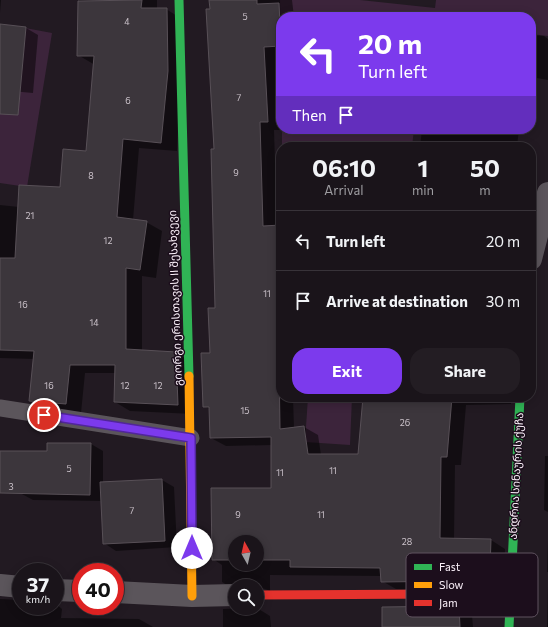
<!DOCTYPE html>
<meta charset="utf-8">
<style>
body{margin:0;font-family:Commissioner,"Noto Sans Georgian",sans-serif;background:#231d23;color:#f1f3f6;height:100vh;display:flex;flex-direction:column;font-size:15px;white-space:nowrap}
*{box-sizing:border-box;margin:0}
p{font-size:13px;color:#9f9ea2}
.icon{flex:none;width:22px;height:22px;fill:none;stroke:currentColor;stroke-width:2;stroke-linecap:round;stroke-linejoin:round}
.map{position:relative;flex:1;overflow:hidden}
.panel{position:absolute;left:276px;top:142px;width:260px;height:260px;display:flex;flex-direction:column;background:#1a141a;border-radius:16px;box-shadow:0 2px 10px #0003,0 0 0 1px #383339}
.panel>*{flex:none}
.guide{position:absolute;left:276px;top:12px;width:260px;height:122px;border-radius:16px;box-shadow:0 2px 10px #0003,0 0 0 1px #383339;background:#7c3aed;color:#fff;overflow:hidden}
.needle{width:26px;rotate:352deg}
.fabs{position:absolute;left:228px;top:535px;display:grid;gap:8px}
.fabs a{display:grid;place-items:center;width:36px;height:36px;border-radius:50%;background:#1a141a;box-shadow:0 2px 10px #0003,0 0 0 1px #383339;font-size:20px}
.speed{position:absolute;left:12px;top:563px;display:flex;gap:8px;font-size:20px;font-weight:700;text-align:center}
.speed>*{display:grid;place-content:center;width:52px;height:52px;border-radius:50%;background:#1a141a;box-shadow:0 2px 10px #0003,0 0 0 1px #383339;line-height:1}
.speed small{font-size:10px;font-weight:400}
.speed .limit{border:6px solid #d22;background:#fff;color:#111}
.pin{position:absolute;display:grid;place-items:center;width:34px;height:34px;color:#fff;margin:-17px;border:2px solid #fff;border-radius:50%;box-shadow:0 1px 4px #0007}
.me{position:absolute;width:44px;margin:-22px;rotate:0deg;stroke-linejoin:round;filter:drop-shadow(0 0 3px #0008)}
.turn{display:flex;align-items:center;gap:14px;height:84px;padding:0 16px;font-size:18px}
.turn .icon{width:52px;height:52px;stroke-width:2.5}
.turn b{display:block;font-size:28px;line-height:34px}
.then{display:flex;align-items:center;height:38px;padding:0 16px;background:#0003;gap:8px;font-size:15px}
.eta{display:flex;justify-content:space-evenly;align-items:center;height:68px;text-align:center}
.eta b{font-size:24px;font-weight:700;line-height:28px}
.cta{display:flex;gap:8px;margin-top:auto;padding:8px 16px}
.cta a{flex:1;height:46px;border-radius:16px;background:#7c3aed;color:#fff;font-size:16px;font-weight:700;line-height:46px;text-align:center}
.cta a+a{background:#231d23;color:#f1f3f6}
ul{padding:0;list-style:none}
li{display:flex;align-items:center;gap:12px;height:60px;padding:0 16px;border-top:1px solid #383339}
li div{flex:1}
li b{display:block;font-size:15px}
li em{font-style:normal}
.map>svg:first-child{display:block}
</style>
<div class="map">
<svg width="548" height="627" viewBox="0 0 548 627">
<rect width="100%" height="100%" fill="#221a22"/>
<g fill="#3c243b">
<polygon points="280,0 360,0 435,8 436,0 548,0 548,36 531,34 531,17 281,17 281,71"/>
<polygon points="20,27 52,33 27,187 0,183 0,105"/>
<polygon points="282,129 414,129 412,147 282,147"/>
<polygon points="308,397 352,397 350,445 305,442"/>
</g>
<g fill="#0007" fill-rule="evenodd">
<polygon points="0,0 1,0 0,13"/>
<polygon points="79,0 157,0 157,9 166,9 182,19 177,151 139,148 133,220 146,222 162,231 156,278 142,276 142,351 176,353 192,362 193,414 130,411 115,402 116,373 85,373 81,413 45,409 30,400 34,359 0,358 0,205 19,207 61,188 87,152 95,65 78,55"/>
<path d="M 209,0 L 292,0 L 294,17 L 281,17 L 281,55 L 278,55 L 281,129 L 282,130 L 274,130 L 277,226 L 281,226 L 281,397 L 293,397 L 294,428 L 304,427 L 318,435 L 321,455 L 359,455 L 364,397 L 511,397 L 511,404 L 466,405 L 461,465 L 455,465 L 454,539 L 491,540 L 505,549 L 504,577 L 472,575 L 472,589 L 396,589 L 382,581 L 381,576 L 270,575 L 270,591 L 257,586 L 235,586 L 235,590 L 222,582 L 222,565 L 213,559 L 272,489 L 272,445 L 226,446 L 211,438 L 211,410 L 204,406 L 217,308 L 215,149 ZM 235,542 L 257,542 L 257,564 L 235,564 Z"/>
<polygon points="0,25 26,28 38,35 33,93 0,90"/>
<polygon points="531,35 544,36 548,39 548,80 531,77"/>
<polygon points="422,129 519,129 517,147 420,147"/>
<polygon points="91,444 103,451 103,483 162,480 174,487 177,547 116,551 104,543 102,501 33,500 20,493 48,452"/>
<polygon points="545,456 548,456 548,512 544,510"/>
<polygon points="548,541 548,572 547,572"/>
<polygon points="548,586 548,627 547,627"/>
<polygon points="0,599 21,600 21,606 55,606 55,603 62,609 61,618 139,619 153,627 0,627"/>
<polygon points="459,607 472,615 473,627 383,627"/>
<polygon points="257,608 270,616 271,627 223,627 223,609"/>
</g>
<g fill="#3c363c" stroke="#585057">
<polygon points="142,0 141,8 167,8 168,71 161,143 123,139 117,217 147,221 140,270 126,268 126,349 176,352 178,405 114,402 115,365 70,365 66,404 29,401 34,351 0,350 0,258 15,258 19,185 60,187 63,149 86,151 94,56 77,56 78,1"/>
<polygon points="209,0 257,0 257,4 279,3 281,46 264,47 268,122 260,122 263,226 281,225 281,360 279,361 280,429 304,426 308,454 358,454 363,397 452,397 447,457 441,457 440,538 491,539 490,569 457,568 458,581 381,582 380,568 290,567 290,560 257,560 257,542 235,542 235,560 212,560 211,488 271,488 271,437 210,438 209,407 203,407 201,353 210,353 208,308 215,308 211,149 214,149 206,9 210,9"/>
<polygon points="0,24 26,27 18,115 0,114"/>
<polygon points="47,443 91,443 90,495 0,493 0,451 47,451"/>
<polygon points="162,479 165,541 103,544 100,482"/>
<polygon points="459,606 460,627 382,627 382,607"/>
</g>
<g fill="none" stroke-linecap="round" stroke-linejoin="round">
<polyline stroke="#5b555b" stroke-width="17" points="0,408 191,438"/>
<g stroke="#5b555b" stroke-width="22">
<polyline points="531,259 548,193"/>
<polyline points="0,585 21,587"/>
<polyline points="55,590 81,591"/>
<polyline points="115,592 192,596 235,595"/>
</g>
<g stroke="#30b455" stroke-width="9">
<polyline points="179,0 189,376"/>
<polyline points="444,594 511,593"/>
<polyline points="509,627 520,397"/>
</g>
<polyline stroke="#ff9f0a" stroke-width="9" points="189,376 192,596"/>
<polyline stroke="#e5322d" stroke-width="9" points="257,595 444,594"/>
</g>
<g fill="none" stroke-linecap="round" stroke-linejoin="round">
<defs>
<polyline id="route" points="44,415 191,438 192,548"/>
</defs>
<use href="#route" stroke="#51269a" stroke-width="10"/>
<use href="#route" stroke="#7c3aed" stroke-width="7"/>
</g>
<g text-anchor="middle" stroke-width="3" stroke-linejoin="round" paint-order="stroke">
<g font-size="9" fill="#cbc2ca">
<text x="245" y="20">5</text>
<text x="127" y="25">4</text>
<text x="239" y="101">7</text>
<text x="128" y="104">6</text>
<text x="236" y="176">9</text>
<text x="91" y="179">8</text>
<text x="30" y="219">21</text>
<text x="108" y="244">12</text>
<text x="267" y="297">11</text>
<text x="23" y="308">16</text>
<text x="94" y="326">14</text>
<text x="49" y="389">16</text>
<text x="125" y="389">12</text>
<text x="158" y="389">12</text>
<text x="245" y="414">15</text>
<text x="405" y="426">26</text>
<text x="69" y="472">5</text>
<text x="333" y="474">11</text>
<text x="280" y="476">11</text>
<text x="11" y="490">3</text>
<text x="132" y="514">7</text>
<text x="238" y="518">9</text>
<text x="321" y="518">11</text>
<text x="407" y="545">28</text>
</g>
<g font-size="11" fill="#fbf1fa" stroke="#1c0e1c">
<text transform="translate(175 298) rotate(-92)" y="4">გიორგი ერისთავის II შესახვევი</text>
<text transform="translate(516 476) rotate(-87)" y="4">ანდრია სინაურის ქუჩა</text>
</g>
</g>
<rect x="406" y="553" width="132" height="64" rx="6" fill="#1c0e1c" stroke="#5f525f" stroke-width="1"/>
<rect x="414" y="564" width="18" height="6" fill="#30b455"/>
<rect x="414" y="582" width="18" height="6" fill="#ff9f0a"/>
<rect x="414" y="600" width="18" height="6" fill="#e5322d"/>
<g font-size="11" fill="#fbf1fa">
<text x="439" y="571">Fast</text>
<text x="439" y="589">Slow</text>
<text x="439" y="607">Jam</text>
</g>
</svg>
<div class="fabs">
<a><svg class="needle" viewBox="-14 -14 28 28"><path d="M0-13l5 13h-10z" fill="#e53935"/><path d="M0 13l5-13h-10z" fill="#9f9ea2"/></svg></a>
<a><svg class="icon" aria-label="search" viewBox="0 0 24 24"><circle cx="10" cy="10" r="6"/><path d="M15 15l6 6"/></svg></a>
</div>
<div class="speed"><div>37<small>km/h</small></div><div class="limit">40</div></div>
<div class="pin" style="left:44px;top:415px;background:#d93025"><svg class="icon" aria-label="arrive" viewBox="0 0 24 24"><path d="M6 21V4h12l-3 4 3 4H6"/></svg></div>
<svg class="me" style="left:192px;top:548px" viewBox="-20 -20 40 40"><circle r="19" fill="#fff"/><path d="M0-13L10 11 0 6-10 11z" fill="#7c3aed"/></svg>
<div class="guide">
<div class="turn"><svg class="icon" aria-label="left" viewBox="0 0 24 24"><path d="M17 20v-9H6M10 6l-5 5 5 5"/></svg><div><b>20 m</b>Turn left</div></div>
<div class="then">Then<svg class="icon" aria-label="arrive" viewBox="0 0 24 24"><path d="M6 21V4h12l-3 4 3 4H6"/></svg></div>
</div>
<section class="panel">
<div class="eta">
<div><b>06:10</b><p>Arrival</p></div>
<div><b>1</b><p>min</p></div>
<div><b>50</b><p>m</p></div>
</div>
<ul>
<li><svg class="icon" aria-label="left" viewBox="0 0 24 24"><path d="M17 20v-9H6M10 6l-5 5 5 5"/></svg><div><b>Turn left</b></div><em>20 m</em></li>
<li><svg class="icon" aria-label="arrive" viewBox="0 0 24 24"><path d="M6 21V4h12l-3 4 3 4H6"/></svg><div><b>Arrive at destination</b></div><em>30 m</em></li>
</ul>
<div class="cta"><a>Exit</a><a>Share</a></div>
</section>
</div>
